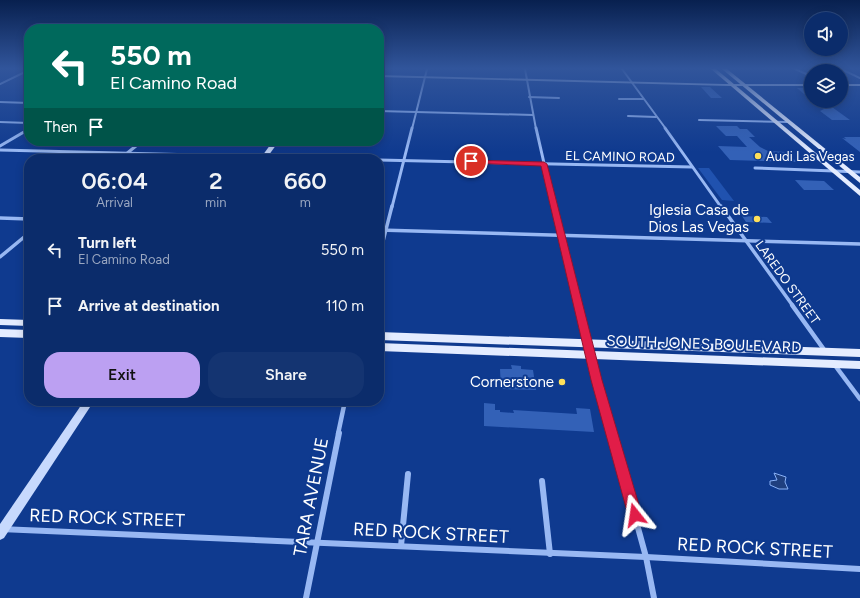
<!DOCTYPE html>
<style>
body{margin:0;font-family:Figtree,sans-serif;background:#143471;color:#f1f3f6;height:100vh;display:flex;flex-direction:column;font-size:15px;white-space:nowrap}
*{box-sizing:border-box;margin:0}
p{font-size:13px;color:#9aa7c1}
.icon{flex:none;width:22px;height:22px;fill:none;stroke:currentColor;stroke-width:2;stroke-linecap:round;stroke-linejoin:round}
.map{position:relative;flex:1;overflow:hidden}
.details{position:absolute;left:24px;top:154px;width:360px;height:252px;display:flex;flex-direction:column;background:#0b2c6b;border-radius:16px;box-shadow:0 2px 10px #0003,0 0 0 1px #2b487e}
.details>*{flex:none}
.banner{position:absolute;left:24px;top:24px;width:360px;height:122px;border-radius:16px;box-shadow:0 2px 10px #0003,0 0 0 1px #2b487e;background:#00695c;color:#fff;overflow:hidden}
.buttons{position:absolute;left:804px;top:12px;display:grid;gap:8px}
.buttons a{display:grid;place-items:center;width:44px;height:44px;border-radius:50%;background:#0b2c6b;box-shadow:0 2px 10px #0003,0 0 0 1px #2b487e;font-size:20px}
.pin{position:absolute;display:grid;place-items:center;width:34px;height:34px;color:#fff;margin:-17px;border:2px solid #fff;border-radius:50%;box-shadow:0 1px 4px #0007}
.me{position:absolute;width:44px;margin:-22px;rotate:345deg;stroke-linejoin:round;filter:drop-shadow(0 0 3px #0008)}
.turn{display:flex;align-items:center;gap:14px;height:84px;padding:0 20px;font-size:18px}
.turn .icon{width:52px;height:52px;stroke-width:2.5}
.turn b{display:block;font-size:28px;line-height:34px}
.then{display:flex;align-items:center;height:38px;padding:0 20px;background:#0003;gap:8px;font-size:15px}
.eta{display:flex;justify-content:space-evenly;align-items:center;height:68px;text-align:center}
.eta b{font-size:24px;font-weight:600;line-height:28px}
.primary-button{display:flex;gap:8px;margin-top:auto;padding:8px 20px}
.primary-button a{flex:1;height:46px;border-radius:16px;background:#bca0f2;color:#111;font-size:16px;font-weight:600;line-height:46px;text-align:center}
.primary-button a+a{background:#143471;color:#f1f3f6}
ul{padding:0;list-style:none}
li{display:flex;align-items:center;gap:12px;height:56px;padding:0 20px}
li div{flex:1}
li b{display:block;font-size:15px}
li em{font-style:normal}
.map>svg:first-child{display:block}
</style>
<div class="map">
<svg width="860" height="598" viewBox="0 0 860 598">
<rect width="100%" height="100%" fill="#0f3a8f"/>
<polygon fill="#2052af" points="698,168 709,168 734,201 722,200"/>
<polygon fill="#1f3f7f" stroke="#89b1f7" points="774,473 786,477 785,482 788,489 779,489 770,485 770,481 777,480"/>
<g fill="#3361b7">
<polygon points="701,87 710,87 722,98 711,98"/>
<polygon points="797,88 806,88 811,91 811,100"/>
<polygon points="825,102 850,120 832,120 820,111 824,109 819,106"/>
<polygon points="716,126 737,126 740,129 747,129 755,137 749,137 760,147 768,151 786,152 797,162 730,160 718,146 747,147 737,136 726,136"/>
<polygon points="844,137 860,137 860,152 842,138 846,139"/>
<polygon points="795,180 824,181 834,190 804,190"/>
<polygon points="742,216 767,217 772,223 746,222"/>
<polygon points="511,365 521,366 521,369 533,370 536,390 501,389 500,369 512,369"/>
<polygon points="484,403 495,404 495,410 500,410 500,412 514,413 513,410 577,414 576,408 590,409 594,432 484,426"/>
</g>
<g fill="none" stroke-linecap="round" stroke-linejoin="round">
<g stroke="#98b8f3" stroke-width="2">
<polyline points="525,69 536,129"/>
<polyline points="622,69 666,129"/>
<polyline points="795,69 811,76"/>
<polyline points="841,69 860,78"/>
<polyline points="0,84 29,70"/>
<polyline points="529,97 559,98"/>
<polyline points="619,99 643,99"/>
<polyline points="0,102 29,103"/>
<polyline points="379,111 533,115"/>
<polyline points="628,116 656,117"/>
<polyline points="699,120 787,122"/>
<polyline points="0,122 29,123"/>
<polyline points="412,129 427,69"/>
</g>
<g stroke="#98b8f3" stroke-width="3">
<polyline points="536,128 554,207"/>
<polyline points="665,128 721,207"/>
<polyline points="0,146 29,129"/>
<polyline points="0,150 354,159"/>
<polyline points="120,159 142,141"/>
<polyline points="379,160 692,167"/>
<polyline points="755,168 860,172"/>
<polyline points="392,207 412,128"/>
</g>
<g stroke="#98b8f3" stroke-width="3.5">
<polyline points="554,206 579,306"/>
<polyline points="721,206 793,306"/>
<polyline points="0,218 29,219"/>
<polyline points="379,230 860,244"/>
<polyline points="0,257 29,233"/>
<polyline points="379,257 392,206"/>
</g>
<g stroke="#98b8f3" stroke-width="4.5">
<polyline points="578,305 603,404 613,434"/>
<polyline points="792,305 825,351"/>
<polyline points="834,364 860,399"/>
<polyline points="338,434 345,401"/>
</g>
<g stroke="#98b8f3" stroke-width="6">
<polyline points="612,433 646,557 654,598"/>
<polyline points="542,481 550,554"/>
<polyline points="0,529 646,557 860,569"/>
<polyline points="401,546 408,474"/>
<polyline points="306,598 339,433"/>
</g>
<g fill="#c7d9fd" fill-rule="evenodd">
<polygon points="379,75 724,84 811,84 811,86 730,86 379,77"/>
<rect x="841" y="84" width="19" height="2"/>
<polygon points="273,141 279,141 266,159 260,159"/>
<polygon points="84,401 94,401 4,538 0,540 0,524"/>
</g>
<g fill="#e4ecff" fill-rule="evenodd">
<polygon points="711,69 716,69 860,190 860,196"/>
<polygon points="722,69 727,69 860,177 860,183"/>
<polygon points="0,319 29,320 29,326 0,325"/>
<polygon points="0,329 29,330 29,338 0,337"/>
<polygon points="379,332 860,349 860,357 379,340"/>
<polygon points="379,343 860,361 860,369 379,351"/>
</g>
</g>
<linearGradient id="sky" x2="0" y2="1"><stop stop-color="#08204f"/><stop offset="0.45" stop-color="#31559b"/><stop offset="1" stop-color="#31559b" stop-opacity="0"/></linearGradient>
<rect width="860" height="152" fill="url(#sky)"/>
<polygon fill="#e11d48" stroke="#92132f" points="468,160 544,162 547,164 602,380 642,515 640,519 635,521 630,519 628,515 591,380 541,166 471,163 468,161"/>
<g fill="#ffe05a" stroke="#0f3a8f" stroke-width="1.5">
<circle cx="758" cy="156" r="4"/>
<circle cx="757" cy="219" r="4"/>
<circle cx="562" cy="382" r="4"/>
</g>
<g text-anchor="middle" stroke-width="4" stroke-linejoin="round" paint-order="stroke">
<g font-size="13" fill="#fff" stroke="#0f3a8f">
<text transform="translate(620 156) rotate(1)" y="5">EL CAMINO ROAD</text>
<text transform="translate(788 282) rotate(54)" y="5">LAREDO STREET</text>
</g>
<g font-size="13" fill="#fff" stroke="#0f3a8f" text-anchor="start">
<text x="766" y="161">Audi Las Vegas</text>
</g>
<g font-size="15" fill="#fff" stroke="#0f3a8f" text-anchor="end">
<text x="749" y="215">Iglesia Casa de<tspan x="749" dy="17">Dios Las Vegas</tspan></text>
<text x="554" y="387">Cornerstone</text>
</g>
<g font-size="15" fill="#fff" stroke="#0f3a8f">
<text transform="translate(704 344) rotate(2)" y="5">SOUTH JONES BOULEVARD</text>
</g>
<g font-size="18" fill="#fff" stroke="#0f3a8f">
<text transform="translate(311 497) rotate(-79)" y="6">TARA AVENUE</text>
<text transform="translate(107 518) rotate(2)" y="6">RED ROCK STREET</text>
<text transform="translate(431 533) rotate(3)" y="6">RED ROCK STREET</text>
<text transform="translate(755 548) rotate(3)" y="6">RED ROCK STREET</text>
</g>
</g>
</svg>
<div class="buttons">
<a><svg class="icon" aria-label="sound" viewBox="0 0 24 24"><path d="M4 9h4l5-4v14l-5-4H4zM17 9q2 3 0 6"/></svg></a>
<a><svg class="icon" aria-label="layers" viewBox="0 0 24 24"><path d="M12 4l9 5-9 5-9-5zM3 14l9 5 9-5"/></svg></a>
</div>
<div class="pin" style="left:471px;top:161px;background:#d93025"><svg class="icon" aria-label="arrive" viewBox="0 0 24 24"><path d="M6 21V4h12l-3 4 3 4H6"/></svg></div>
<svg class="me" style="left:635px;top:515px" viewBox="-20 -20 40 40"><path d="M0-17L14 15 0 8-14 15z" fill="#e11d48" stroke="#fff" stroke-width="4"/></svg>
<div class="banner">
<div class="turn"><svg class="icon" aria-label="left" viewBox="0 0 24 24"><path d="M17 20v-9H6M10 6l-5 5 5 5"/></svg><div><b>550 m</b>El Camino Road</div></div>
<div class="then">Then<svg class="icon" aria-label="arrive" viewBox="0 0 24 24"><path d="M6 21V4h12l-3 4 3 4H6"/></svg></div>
</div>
<section class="details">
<div class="eta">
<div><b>06:04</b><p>Arrival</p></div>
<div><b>2</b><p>min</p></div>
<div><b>660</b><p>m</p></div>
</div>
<ul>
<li><svg class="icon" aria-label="left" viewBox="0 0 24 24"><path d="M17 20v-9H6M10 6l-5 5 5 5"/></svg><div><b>Turn left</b><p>El Camino Road</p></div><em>550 m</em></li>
<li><svg class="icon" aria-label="arrive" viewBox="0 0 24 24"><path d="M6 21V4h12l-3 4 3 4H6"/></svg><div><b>Arrive at destination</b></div><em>110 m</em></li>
</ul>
<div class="primary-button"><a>Exit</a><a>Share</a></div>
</section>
</div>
